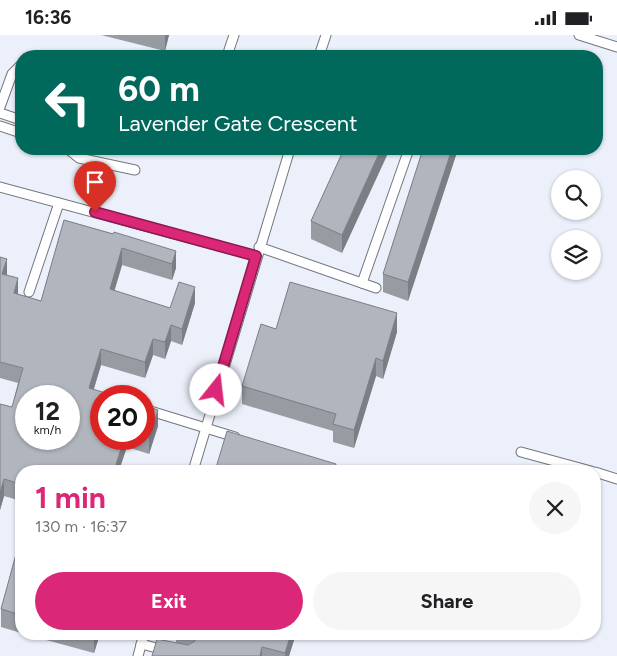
<!DOCTYPE html>
<meta charset="utf-8">
<style>
body{margin:0;font-family:Figtree,sans-serif;background:#f6f6f6;color:#202124;height:100vh;display:flex;flex-direction:column;font-size:19px;white-space:nowrap}
*{box-sizing:border-box;margin:0}
p{font-size:16px;color:#757577}
.icon{flex:none;width:28px;height:28px;fill:none;stroke:currentColor;stroke-width:2;stroke-linecap:round;stroke-linejoin:round}
.map{position:relative;flex:1;overflow:hidden}
.side{position:absolute;left:15px;top:430px;width:586px;height:175px;display:flex;flex-direction:column;background:#fff;border-radius:20px;box-shadow:0 1px 4px #0004}
.side>*{flex:none}
.top-card{position:absolute;left:15px;top:15px;width:588px;height:105px;border-radius:20px;box-shadow:0 1px 4px #0004;background:#00695c;color:#fff;overflow:hidden}
.tools{position:absolute;left:551px;top:135px;display:grid;gap:10px}
.tools a{display:grid;place-items:center;width:50px;height:50px;border-radius:50%;background:#fff;box-shadow:0 1px 4px #0004;font-size:25px}
.speed{position:absolute;left:15px;top:350px;display:flex;gap:10px;font-size:25px;font-weight:700;text-align:center}
.speed>*{display:grid;place-content:center;width:65px;height:65px;border-radius:50%;background:#fff;box-shadow:0 1px 4px #0004;line-height:1}
.speed small{font-size:12px;font-weight:400}
.speed .limit{border:8px solid #d22;background:#fff;color:#111}
.pin{position:absolute;display:grid;place-items:center;width:42px;height:42px;color:#fff;margin:-51px -21px;border-radius:50% 50% 50% 0;rotate:-45deg;box-shadow:0 0 5px #0007}
.pin .icon{rotate:45deg}
.me{position:absolute;width:55px;margin:-28px;rotate:16deg;stroke-linejoin:round;filter:drop-shadow(0 0 4px #0008)}
.turn{display:flex;align-items:center;gap:18px;height:105px;padding:0 20px;font-size:22px}
.turn .icon{width:65px;height:65px;stroke-width:2.5}
.turn b{display:block;font-size:35px;line-height:42px}
.round{display:grid;place-items:center;flex:none;width:52px;height:52px;border-radius:26px;background:#f6f6f6}
.head{display:flex;align-items:center;justify-content:space-between;height:85px;padding:0 20px}
h1{font-size:30px;font-weight:700;line-height:38px;color:#db2777}
.button{display:flex;gap:10px;margin-top:auto;padding:10px 20px}
.button a{flex:1;height:58px;border-radius:30px;background:#db2777;color:#fff;font-size:20px;font-weight:700;line-height:58px;text-align:center}
.button a+a{background:#f6f6f6;color:#202124}
.status{display:flex;justify-content:space-between;align-items:center;height:35px;padding:0 25px;background:#fff;direction:ltr}
.status svg{height:14px;fill:currentColor}
.map>svg:first-child{display:block}
</style>
<div class="status"><b>16:36</b><svg viewBox="0 0 49 12"><path d="M0 12V9h3v3zM5 12V6h3v6zM10 12V3h3v9zM15 12V0h3v12zM26 1h20v11H26zM47 4h2v5h-2z"/></svg></div>
<div class="map">
<svg width="617" height="621" viewBox="0 0 617 621">
<rect width="100%" height="100%" fill="#ebf0fa"/>
<g fill="none" stroke-linecap="round" stroke-linejoin="round">
<defs>
<g id="lane">
<polyline points="579,0 617,12"/>
<polyline points="227,21 234,0"/>
<polyline points="319,21 326,0"/>
<polyline points="0,72 12,39 21,30"/>
<polyline points="0,78 21,85"/>
<polyline points="0,91 21,98"/>
<polyline points="68,114 79,123 135,135"/>
<polyline points="0,152 256,221"/>
<polyline points="259,212 376,253"/>
<polyline points="362,248 409,114"/>
<polyline points="29,257 59,168"/>
<polyline points="144,374 235,402"/>
<polyline points="521,417 591,436"/>
<polyline points="193,436 290,114"/>
<polyline points="595,437 617,444"/>
<polyline points="141,609 189,621"/>
<polyline points="138,621 144,599"/>
</g>
</defs>
<use href="#lane" stroke="#72767f" stroke-width="11"/>
<use href="#lane" stroke="#fff" stroke-width="9"/>
</g>
<g fill="#979ca3">
<polygon points="101,0 169,0 165,16"/>
<polygon points="344,114 342,218 311,204 311,186"/>
<polygon points="423,114 458,114 408,266 383,257 383,239"/>
<polygon points="64,185 176,216 176,233 172,245 122,230 114,256 170,273 195,268 182,310 171,306 165,324 153,320 145,343 101,330 94,354 101,404 144,404 144,370 158,391 149,419 127,412 21,436 21,466 4,461 0,475 0,369 12,372 18,348 0,343 0,222 7,240 18,259 41,266"/>
<polygon points="276,294 397,297 383,344 376,341 354,413 333,407 333,396 242,369 242,351"/>
<polygon points="21,501 21,598 1,592 1,574"/>
<polygon points="24,599 100,599 94,618"/>
<polygon points="176,599 304,599 302,604 295,602 289,621 152,621 176,607"/>
</g>
<g fill="#7b7f85">
<polygon points="165,0 169,0 165,16"/>
<polygon points="381,114 390,114 342,218 342,200"/>
<polygon points="452,114 458,114 408,266 408,247"/>
<polygon points="122,213 122,230 110,271 110,254"/>
<polygon points="176,216 176,233 172,245 172,229"/>
<polygon points="7,224 7,241 2,239"/>
<polygon points="18,243 18,260 14,258"/>
<polygon points="195,252 195,268 182,310 182,294"/>
<polygon points="397,278 397,297 383,344 383,326"/>
<polygon points="171,290 171,306 165,324 165,307"/>
<polygon points="153,304 153,320 145,343 145,327"/>
<polygon points="101,314 101,330 89,369 89,353"/>
<polygon points="376,323 376,341 354,413 354,395"/>
<polygon points="158,375 158,391 149,419 149,403"/>
<polygon points="124,404 127,404 127,412 119,436 114,436"/>
<polygon points="4,444 4,461 0,475 0,458"/>
<polygon points="94,599 100,599 94,618"/>
<polygon points="291,599 295,599 295,602 289,621 285,621 285,618"/>
<polygon points="262,612 262,621 260,621"/>
</g>
<g fill="#b0b5be" stroke="#7b7f85" fill-rule="evenodd">
<polygon points="344,114 381,114 342,200 311,186"/>
<polygon points="423,114 452,114 408,247 383,239"/>
<path d="M 64,185 L 113,199 L 114,197 L 176,216 L 172,229 L 122,213 L 110,254 L 170,273 L 179,247 L 195,252 L 182,294 L 171,290 L 165,307 L 153,304 L 145,327 L 101,314 L 89,353 L 116,361 L 101,361 L 101,404 L 124,404 L 114,436 L 21,436 L 21,449 L 4,444 L 0,458 L 0,369 L 12,372 L 23,333 L 0,327 L 0,222 L 7,224 L 2,239 L 18,243 L 14,258 L 41,266 ZM 26,361 L 69,361 L 69,404 L 26,404 Z"/>
<polygon points="290,247 397,278 383,326 376,323 354,395 333,389 336,379 242,351 261,289 276,294"/>
<polygon points="144,370 158,375 149,403 144,401"/>
<polygon points="227,396 336,429 334,436 215,436"/>
<polygon points="21,501 21,580 1,574"/>
<polygon points="193,599 291,599 285,618 262,612 260,621 152,621 157,604 188,610 195,606"/>
</g>
<g fill="none" stroke-linecap="round" stroke-linejoin="round">
<defs>
<polyline id="route" points="95,177 256,221 216,355"/>
</defs>
<use href="#route" stroke="#8e194d" stroke-width="12"/>
<use href="#route" stroke="#db2777" stroke-width="9"/>
</g>
</svg>
<div class="tools">
<a><svg class="icon" aria-label="search" viewBox="0 0 24 24"><circle cx="10" cy="10" r="6"/><path d="M15 15l6 6"/></svg></a>
<a><svg class="icon" aria-label="layers" viewBox="0 0 24 24"><path d="M12 4l9 5-9 5-9-5zM3 14l9 5 9-5"/></svg></a>
</div>
<div class="speed"><div>12<small>km/h</small></div><div class="limit">20</div></div>
<div class="pin" style="left:95px;top:177px;background:#d93025"><svg class="icon" aria-label="arrive" viewBox="0 0 24 24"><path d="M6 21V4h12l-3 4 3 4H6"/></svg></div>
<svg class="me" style="left:216px;top:355px" viewBox="-20 -20 40 40"><circle r="19" fill="#fff"/><path d="M0-13L10 11 0 6-10 11z" fill="#db2777"/></svg>
<div class="top-card">
<div class="turn"><svg class="icon" aria-label="left" viewBox="0 0 24 24"><path d="M17 20v-9H6M10 6l-5 5 5 5"/></svg><div><b>60 m</b>Lavender Gate Crescent</div></div>
</div>
<section class="side">
<div class="head"><div><h1>1 min</h1><p>130 m · 16:37</p></div><a class="round"><svg class="icon" aria-label="close" viewBox="0 0 24 24"><path d="M6 6l12 12M18 6L6 18"/></svg></a></div>
<div class="button"><a>Exit</a><a>Share</a></div>
</section>
</div>
